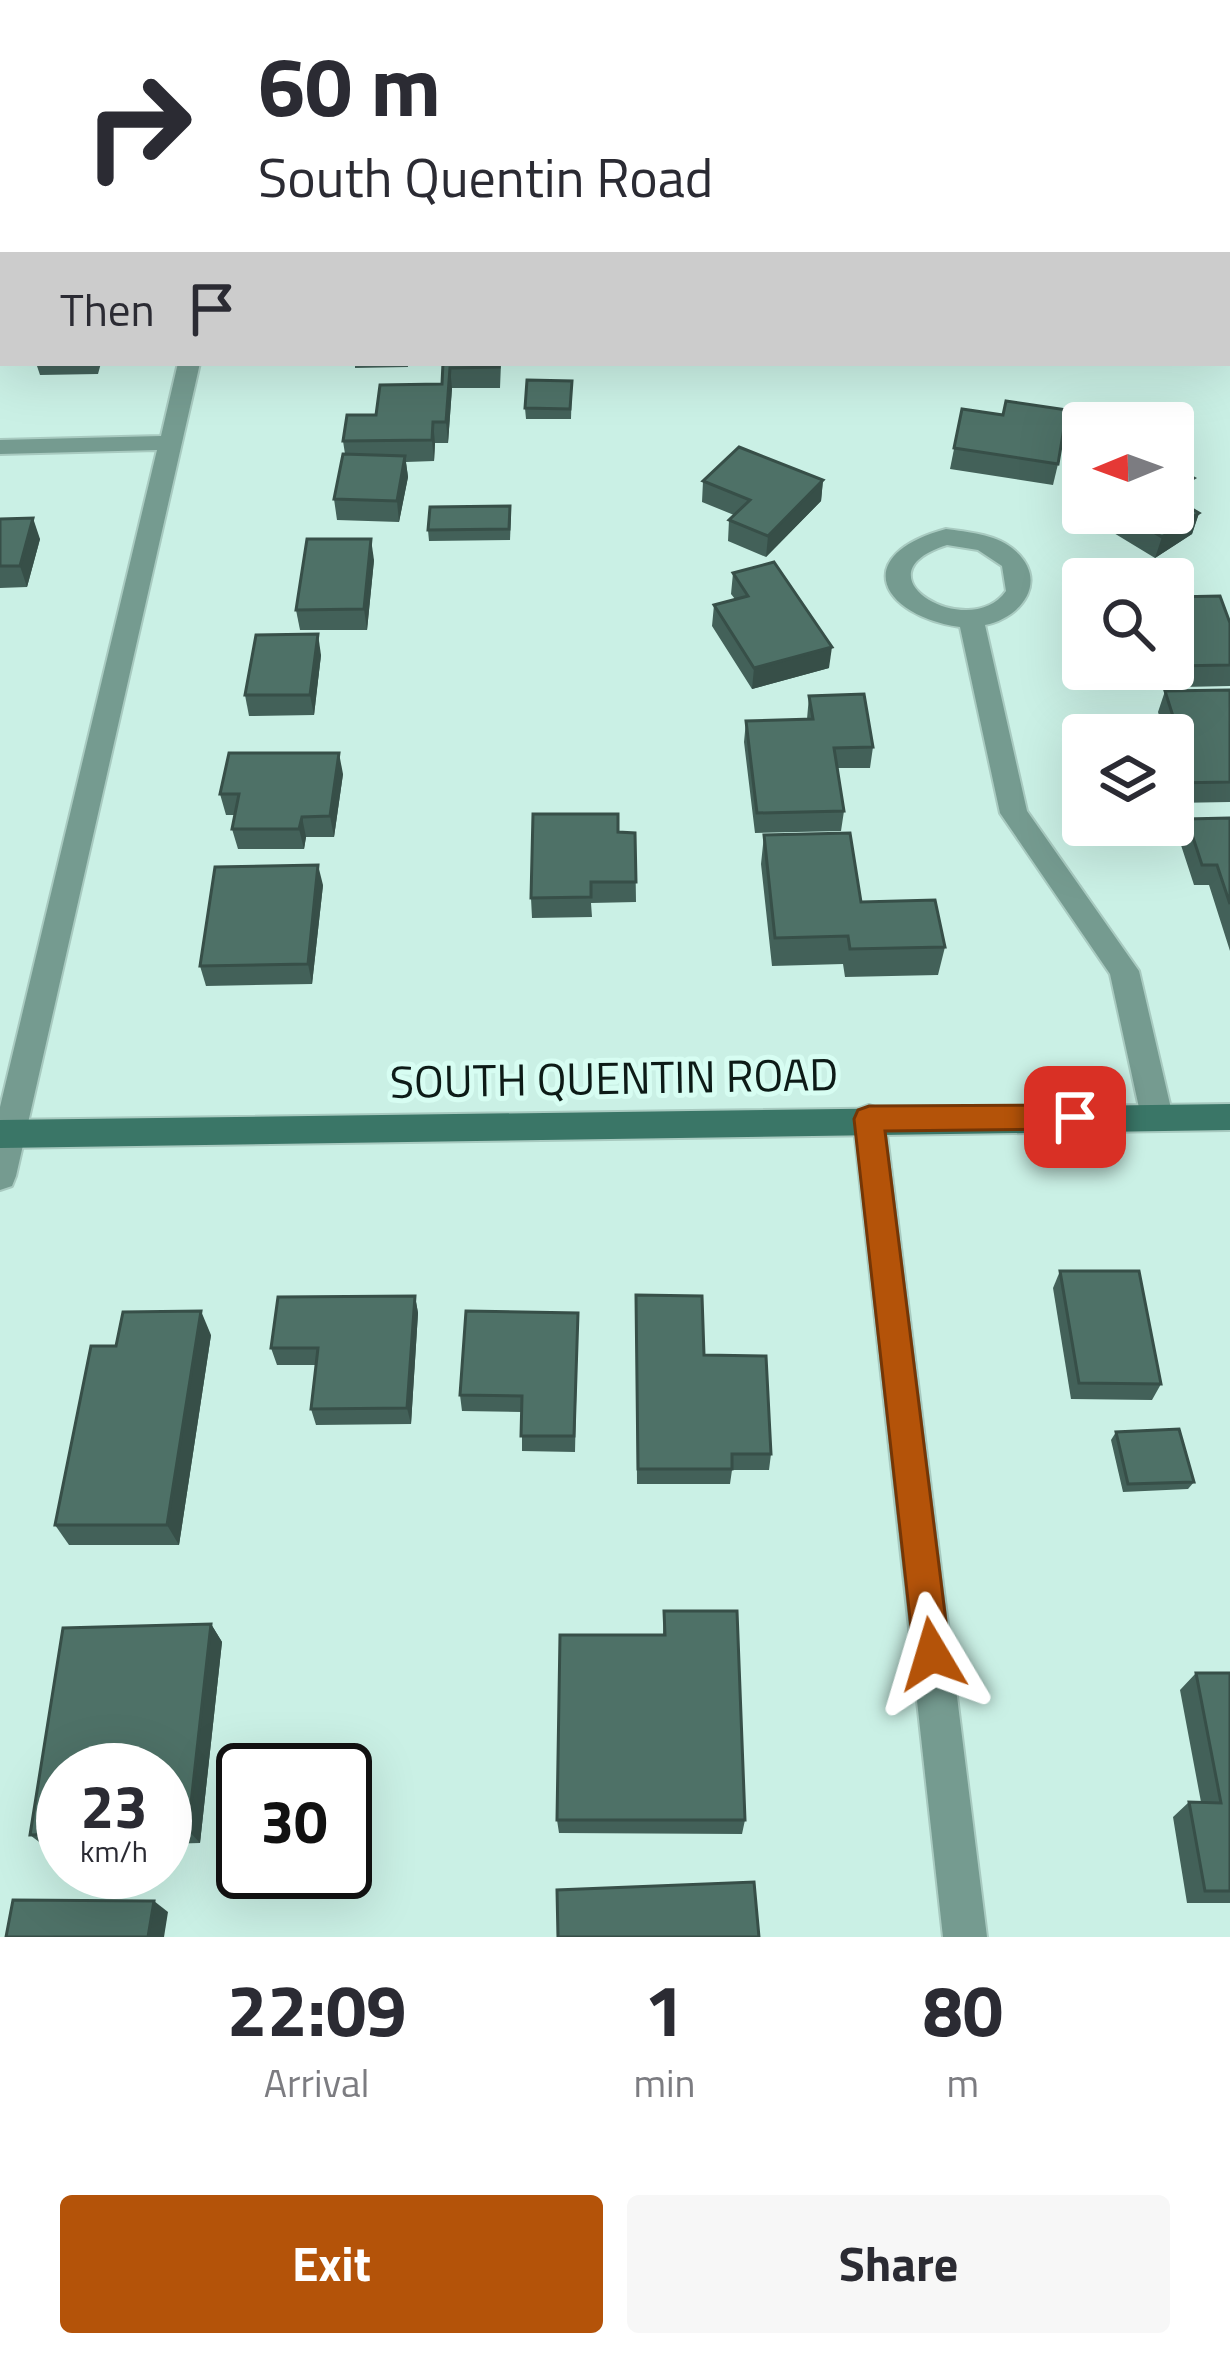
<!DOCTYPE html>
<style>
body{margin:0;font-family:"Titillium Web",sans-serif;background:#f7f7f7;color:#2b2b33;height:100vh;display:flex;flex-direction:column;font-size:45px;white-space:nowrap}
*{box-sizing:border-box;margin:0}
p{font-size:39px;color:#7c7c81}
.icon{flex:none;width:66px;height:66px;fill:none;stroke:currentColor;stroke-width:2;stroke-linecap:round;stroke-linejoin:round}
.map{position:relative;height:1937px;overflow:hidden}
.sheet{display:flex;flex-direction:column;background:#fff;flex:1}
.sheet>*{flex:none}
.top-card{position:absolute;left:0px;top:0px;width:1230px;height:366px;box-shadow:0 12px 48px #0002;background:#fff;color:#2b2b33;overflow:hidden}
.needle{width:78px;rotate:269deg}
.fabs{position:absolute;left:1062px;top:402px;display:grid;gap:24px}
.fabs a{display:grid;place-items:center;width:132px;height:132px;border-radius:12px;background:#fff;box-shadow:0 12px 48px #0002;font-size:60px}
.speed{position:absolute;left:36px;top:1743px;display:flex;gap:24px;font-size:60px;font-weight:700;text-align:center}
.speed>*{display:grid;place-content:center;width:156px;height:156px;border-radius:50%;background:#fff;box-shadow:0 12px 48px #0002;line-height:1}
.speed small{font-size:30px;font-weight:400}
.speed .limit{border:6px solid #111;border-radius:18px;background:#fff;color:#111}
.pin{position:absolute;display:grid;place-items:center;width:102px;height:102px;color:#fff;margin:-51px;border-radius:24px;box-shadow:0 6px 18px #0006}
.me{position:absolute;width:132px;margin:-66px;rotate:353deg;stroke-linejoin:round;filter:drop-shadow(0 0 9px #0008)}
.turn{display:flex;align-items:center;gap:42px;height:252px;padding:0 60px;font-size:54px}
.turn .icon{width:156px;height:156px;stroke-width:2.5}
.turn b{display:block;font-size:84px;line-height:102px}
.then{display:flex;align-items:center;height:114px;padding:0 60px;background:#0003;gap:24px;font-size:45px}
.eta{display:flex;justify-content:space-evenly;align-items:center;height:204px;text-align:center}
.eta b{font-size:72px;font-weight:700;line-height:84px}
.cta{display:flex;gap:24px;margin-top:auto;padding:24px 60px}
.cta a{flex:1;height:138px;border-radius:12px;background:#b45309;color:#fff;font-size:48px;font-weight:700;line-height:138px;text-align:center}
.cta a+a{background:#f7f7f7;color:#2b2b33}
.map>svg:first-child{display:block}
</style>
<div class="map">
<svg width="1230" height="1937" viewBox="0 0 1230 1937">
<rect width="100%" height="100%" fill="#caf0e5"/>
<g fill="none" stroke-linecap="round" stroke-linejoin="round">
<defs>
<g id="street">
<rect x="0" y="70" width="3" height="10"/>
<polygon points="178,363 200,363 16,1176 12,1186 0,1190 0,1107 157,450 0,454 0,440 161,436"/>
<path d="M 946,529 C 968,532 994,534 1012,548 C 1050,578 1024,617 985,625 L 1027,811 L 1139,971 L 1173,1117 L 1168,1127 L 1157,1130 L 1146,1127 L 1141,1117 L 1110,974 L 1000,813 L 960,627 C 879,615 850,555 946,529 ZM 947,545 L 978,550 L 1002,566 L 1006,591 C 970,643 852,575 947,545 Z"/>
<polygon points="869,1105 880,1109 885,1119 987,1937 943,1937 853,1119 858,1109"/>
</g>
<polygon id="secondary" points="1230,1104 1230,1130 0,1148 0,1120"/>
</defs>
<use href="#street" stroke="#a8cac0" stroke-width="4"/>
<use href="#secondary" stroke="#a8cac0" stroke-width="4"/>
<use href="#street" fill="#759b90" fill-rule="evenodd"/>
<use href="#secondary" fill="#3a7667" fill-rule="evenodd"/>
</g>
<g fill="#436159">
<polygon points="0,0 73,0 71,3 3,3 3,15 0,15"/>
<polygon points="36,363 101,363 98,374 40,375"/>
<polygon points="355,363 408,363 408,367 355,368"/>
<polygon points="443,363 501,363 500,388 452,388 448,443 435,443 434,461 406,462 408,477 399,522 337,520 334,499 345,454 343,441 376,415 442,384"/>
<polygon points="572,381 571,419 526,419 525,408"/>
<polygon points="962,409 1058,464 1053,485 950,469"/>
<polygon points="1173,467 1187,499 1182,503 1199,513 1192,534 1155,558 1071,507 1077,486 1083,482 1083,513 1173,513"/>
<polygon points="823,480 821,501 766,557 728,541 729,520 734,515 702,502 703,481"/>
<polygon points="511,516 510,540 429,541 428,530"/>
<polygon points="0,519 40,539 27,587 0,588"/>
<polygon points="374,560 367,630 300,630 296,610"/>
<polygon points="733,573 829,668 752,689 712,626 714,605 735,599 731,594"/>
<polygon points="1173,597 1230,623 1230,686 1133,688 1127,669 1173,669"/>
<polygon points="321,655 314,715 249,716 245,695"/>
<polygon points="1230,690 1230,802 1173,803 1173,735 1165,735 1158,712 1165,691"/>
<polygon points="809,696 873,747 870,768 838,768 844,811 841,831 755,833 744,742 746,721 807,719"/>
<polygon points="343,774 334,837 306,837 304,849 238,849 232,829 235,815 226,815 220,794"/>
<polygon points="1230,818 1230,951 1209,885 1194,885 1179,839 1187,819"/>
<polygon points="618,832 635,833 636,902 591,903 592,917 532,918 531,898"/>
<polygon points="764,835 861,902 945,947 938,975 845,977 843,964 772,966 761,864"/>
<polygon points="323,885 312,984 206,986 200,966"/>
<polygon points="1060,1271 1161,1384 1152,1400 1071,1399 1053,1288"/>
<polygon points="636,1295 704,1355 771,1454 769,1470 732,1470 730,1484 637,1484"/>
<polygon points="415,1296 418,1313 411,1424 316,1425 311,1409 316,1365 277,1365 271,1348"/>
<polygon points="578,1313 575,1452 522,1451 522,1412 462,1411 460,1395"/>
<polygon points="211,1335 179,1545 69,1545 55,1525 116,1346"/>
<polygon points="1116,1432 1194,1482 1188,1489 1123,1492 1111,1440"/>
<polygon points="664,1611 745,1820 742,1834 559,1833 557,1820 663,1635"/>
<polygon points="211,1624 222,1642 200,1843 165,1844 165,1770 63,1770 63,1848 47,1848 30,1835 63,1628"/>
<polygon points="1196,1673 1230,1673 1230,1903 1187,1903 1173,1817 1189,1802 1201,1802 1180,1690"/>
</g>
<g fill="#374f48">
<polygon points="1,313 3,319 3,345 0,353"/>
<polygon points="450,368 452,388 448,443 446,422"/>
<polygon points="433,422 435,443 434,461 432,440"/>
<polygon points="405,456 408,477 399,522 397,501"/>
<polygon points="1194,478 1187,499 1173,508 1173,491"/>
<polygon points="823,480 821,501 766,557 768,536"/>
<polygon points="1199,513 1192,534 1155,558 1162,537"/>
<polygon points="33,518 40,539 27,587 20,566"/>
<polygon points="371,539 374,560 367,630 364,609"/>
<polygon points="318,634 321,655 314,715 310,695"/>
<polygon points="832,647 829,668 752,689 754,668"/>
<polygon points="339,753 343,774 334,837 330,816"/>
<polygon points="302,817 306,837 304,849 299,829"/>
<polygon points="318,865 323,885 312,984 308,964"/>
<polygon points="415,1296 418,1313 411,1424 407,1408"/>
<polygon points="201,1311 211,1335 179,1545 167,1525"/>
<polygon points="211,1624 222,1642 200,1843 188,1830"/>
<polygon points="154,1901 168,1912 164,1937 148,1937"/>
</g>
<g fill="#4e7167" stroke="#374f48" stroke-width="3">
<polygon points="23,0 60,0 59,3 22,3"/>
<polygon points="102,0 147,0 146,3 101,3"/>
<polygon points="156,0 209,0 208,3 155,3"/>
<polygon points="393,0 438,0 437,3 392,3"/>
<rect x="482" y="0" width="49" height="3"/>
<polygon points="443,363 499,363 499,367 450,368 446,422 433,422 432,440 343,441 347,415 376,415 380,385 442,384"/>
<polygon points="527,380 572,381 570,409 525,408"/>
<polygon points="1006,401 1067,410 1058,464 954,448 962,409 1003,415"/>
<polygon points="739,447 823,480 768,536 729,520 750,500 703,481"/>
<polygon points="343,454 405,456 397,501 334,499"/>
<polygon points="1173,467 1194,478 1173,491"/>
<polygon points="1173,498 1199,513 1162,537 1121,513 1173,513"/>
<polygon points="510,506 509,529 428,530 430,507"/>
<polygon points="33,518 20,566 0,566 0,519"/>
<polygon points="307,539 371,539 364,609 296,610"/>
<polygon points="774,562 832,647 754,668 714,605 748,596 733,573"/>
<polygon points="1220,596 1230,623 1230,665 1173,666 1173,597"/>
<polygon points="318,634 310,695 245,695 256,635"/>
<polygon points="1230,690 1230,782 1173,783 1173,751 1184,751 1165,691"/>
<polygon points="864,694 873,747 834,748 844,811 757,813 746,721 813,719 809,696"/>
<polygon points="229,753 339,753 330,816 302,817 299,829 232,829 239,794 220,794"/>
<polygon points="533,814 618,814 618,832 635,833 636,882 591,882 591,897 531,898"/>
<polygon points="1230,818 1230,904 1217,865 1202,865 1187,819"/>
<polygon points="850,833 861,902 935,900 945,947 850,949 848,936 775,938 764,835"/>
<polygon points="318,865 308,964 200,966 215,867"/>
<polygon points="1060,1271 1139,1271 1161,1384 1079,1383"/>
<polygon points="636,1295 702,1296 704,1355 766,1356 771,1454 732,1454 732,1469 638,1469"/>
<polygon points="415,1296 407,1408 311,1409 318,1348 271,1348 278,1297"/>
<polygon points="201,1311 167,1525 55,1525 91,1346 116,1346 123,1312"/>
<polygon points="466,1311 578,1313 574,1436 521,1436 522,1396 460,1395"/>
<polygon points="1179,1429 1194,1482 1128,1484 1116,1432"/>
<polygon points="664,1611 737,1611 745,1820 557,1820 560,1635 665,1635"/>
<polygon points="211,1624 188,1830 165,1830 165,1770 63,1770 63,1834 30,1835 63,1628"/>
<polygon points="1196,1673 1230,1673 1230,1891 1205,1891 1189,1802 1221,1803"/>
<polygon points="754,1882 759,1937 558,1937 557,1890"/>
<polygon points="13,1900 154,1901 148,1937 6,1937"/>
</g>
<polygon fill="#b45309" stroke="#753606" stroke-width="3" points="1075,1105 1085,1109 1089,1117 1085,1126 1075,1129 885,1131 950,1654 945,1666 932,1672 919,1666 914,1654 854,1119 858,1110 869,1106"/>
<g text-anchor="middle" stroke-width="10" stroke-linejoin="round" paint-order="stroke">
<g font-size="45" fill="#0d1b17" stroke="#d7fdf2">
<text transform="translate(614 1078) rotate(-1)" y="16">SOUTH QUENTIN ROAD</text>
</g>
</g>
</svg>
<div class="fabs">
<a><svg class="needle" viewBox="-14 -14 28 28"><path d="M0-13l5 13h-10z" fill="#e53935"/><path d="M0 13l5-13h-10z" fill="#7c7c81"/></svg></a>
<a><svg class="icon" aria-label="search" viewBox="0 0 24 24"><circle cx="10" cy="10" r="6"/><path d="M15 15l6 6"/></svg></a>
<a><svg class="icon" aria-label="layers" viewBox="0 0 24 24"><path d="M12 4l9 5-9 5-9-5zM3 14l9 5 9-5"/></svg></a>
</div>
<div class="speed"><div>23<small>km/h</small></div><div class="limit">30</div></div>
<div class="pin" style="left:1075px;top:1117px;background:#d93025"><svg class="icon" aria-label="arrive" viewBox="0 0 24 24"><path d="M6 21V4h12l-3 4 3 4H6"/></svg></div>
<svg class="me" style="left:932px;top:1654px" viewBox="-20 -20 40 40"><path d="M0-17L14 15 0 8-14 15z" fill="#b45309" stroke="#fff" stroke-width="4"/></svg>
<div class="top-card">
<div class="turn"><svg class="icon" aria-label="right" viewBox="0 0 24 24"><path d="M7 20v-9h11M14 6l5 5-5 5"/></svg><div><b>60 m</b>South Quentin Road</div></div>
<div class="then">Then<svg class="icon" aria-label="arrive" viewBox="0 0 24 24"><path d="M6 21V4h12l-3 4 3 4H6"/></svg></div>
</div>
</div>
<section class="sheet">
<div class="eta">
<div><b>22:09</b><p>Arrival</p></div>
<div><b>1</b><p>min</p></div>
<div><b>80</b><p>m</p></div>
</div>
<div class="cta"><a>Exit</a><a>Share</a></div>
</section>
